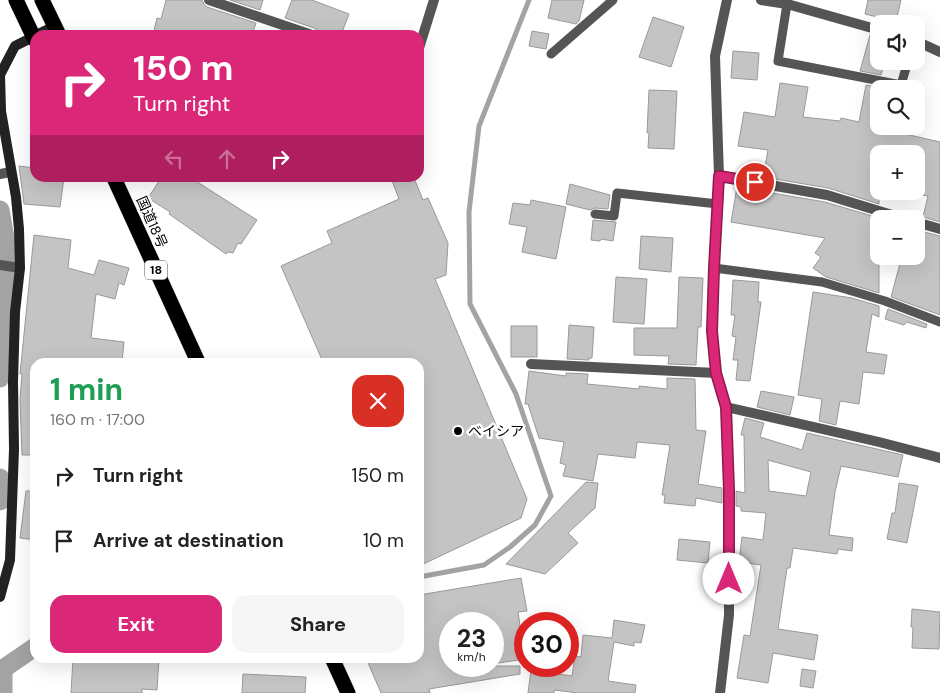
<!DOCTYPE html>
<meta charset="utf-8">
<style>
body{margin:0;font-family:"DM Sans","Noto Sans JP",sans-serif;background:#f6f6f6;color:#222;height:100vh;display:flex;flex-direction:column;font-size:19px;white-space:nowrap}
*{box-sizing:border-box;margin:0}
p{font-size:16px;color:#767676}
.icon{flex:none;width:28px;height:28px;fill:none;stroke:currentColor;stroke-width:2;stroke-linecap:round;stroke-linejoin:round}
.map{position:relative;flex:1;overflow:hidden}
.details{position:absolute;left:30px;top:358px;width:394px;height:305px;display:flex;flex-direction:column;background:#fff;border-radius:15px;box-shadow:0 5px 20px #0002}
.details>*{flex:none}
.banner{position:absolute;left:30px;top:30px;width:394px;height:152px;border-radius:15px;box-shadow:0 5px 20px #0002;background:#db2777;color:#fff;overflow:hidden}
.controls{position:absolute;left:870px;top:15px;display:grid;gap:10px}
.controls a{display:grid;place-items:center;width:55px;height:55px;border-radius:10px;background:#fff;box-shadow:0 5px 20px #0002;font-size:25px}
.speed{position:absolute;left:439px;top:612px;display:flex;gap:10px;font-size:25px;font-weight:700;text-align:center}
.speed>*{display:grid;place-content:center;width:65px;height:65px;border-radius:50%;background:#fff;box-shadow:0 5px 20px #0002;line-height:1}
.speed small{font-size:12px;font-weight:400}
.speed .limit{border:8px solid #d22;background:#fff;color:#111}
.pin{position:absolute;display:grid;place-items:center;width:42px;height:42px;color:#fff;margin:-21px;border:2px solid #fff;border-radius:50%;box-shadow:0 1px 5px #0007}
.me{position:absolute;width:55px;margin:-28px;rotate:0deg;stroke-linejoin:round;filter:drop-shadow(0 0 4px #0008)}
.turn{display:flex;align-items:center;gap:18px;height:105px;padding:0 20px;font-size:22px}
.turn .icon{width:65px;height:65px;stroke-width:2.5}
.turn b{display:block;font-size:35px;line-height:42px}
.lanes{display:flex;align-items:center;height:48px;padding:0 20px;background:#0003;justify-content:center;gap:25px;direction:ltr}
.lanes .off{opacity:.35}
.round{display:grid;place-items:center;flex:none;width:52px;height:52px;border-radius:15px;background:#f6f6f6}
.overview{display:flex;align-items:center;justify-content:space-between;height:85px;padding:0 20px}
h1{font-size:30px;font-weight:700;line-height:38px;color:#1e9e55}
.cta{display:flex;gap:10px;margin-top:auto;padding:10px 20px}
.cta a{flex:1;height:58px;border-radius:15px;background:#db2777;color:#fff;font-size:20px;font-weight:700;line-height:58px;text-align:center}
.cta a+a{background:#f6f6f6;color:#222}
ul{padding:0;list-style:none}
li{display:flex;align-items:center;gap:15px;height:65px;padding:0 20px}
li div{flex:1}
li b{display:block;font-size:19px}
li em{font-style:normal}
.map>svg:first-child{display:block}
</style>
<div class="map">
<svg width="940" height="693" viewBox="0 0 940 693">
<rect width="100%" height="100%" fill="#fff"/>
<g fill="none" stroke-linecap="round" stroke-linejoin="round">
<polyline stroke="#a3a3a3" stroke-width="5" points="419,577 484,565 510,547 535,525 551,496 516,394 470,304 469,212 479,126 529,0"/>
<g stroke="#a3a3a3" stroke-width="19">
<polyline points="0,210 8,254 0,378"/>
<polyline points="0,478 0,501"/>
<polyline points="3,669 35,647"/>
<polyline points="3,669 3,693"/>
</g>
</g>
<g fill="#c4c4c4" stroke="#999" fill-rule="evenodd">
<polygon points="166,0 202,0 204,4 207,7 256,23 252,35 153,35 157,18 161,19"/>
<polygon points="230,0 263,0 260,10"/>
<polygon points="292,0 312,0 349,14 341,35 319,35 317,31 314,28 285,18"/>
<polygon points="552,0 584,0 579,21 576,24 548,18"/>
<polygon points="868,0 901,0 897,17 891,16 890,20 865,14"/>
<polygon points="653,17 684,27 671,67 639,57"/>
<polygon points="532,31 549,34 546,49 529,46"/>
<polygon points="870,35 879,37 879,61 885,61 881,75 860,71"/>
<polygon points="733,51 759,53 757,80 731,78"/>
<polygon points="780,83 808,87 803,117 840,121 841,118 859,122 866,85 879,87 879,128 940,142 940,222 923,217 928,196 916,194 916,154 879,154 879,204 828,188 763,177 768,150 738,146 744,112 775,117"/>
<polygon points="649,90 677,91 674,149 648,148 649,133 647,133"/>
<polygon points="19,166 35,168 35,178 64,178 60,207 24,204"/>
<polygon points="161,178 191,178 257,220 241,244 238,243 233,253 228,252 226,254 169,214 170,212 148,198"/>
<polygon points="391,178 414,178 423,200 428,198 448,243 446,275 435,279 527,499 521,518 419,566 419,362 323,362 281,266 332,243 327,231 399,199"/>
<polygon points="570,184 610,195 608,209 595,208 590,210 566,204"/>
<polygon points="737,187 825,202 879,218 879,293 826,277 813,268 821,257 815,253 825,238 731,222"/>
<polygon points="531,200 566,207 556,259 522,252 527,227 509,224 513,203 530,205"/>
<polygon points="593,220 616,222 613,241 601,239 600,241 591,240"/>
<polygon points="916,230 940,236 940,315 891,297 902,256 916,256"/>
<polygon points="34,235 71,240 68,268 94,275 99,260 129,268 124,285 119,283 115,299 96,294 91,338 124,342 122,362 35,362 35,455 22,455 20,400 22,374 20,374"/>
<polygon points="641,236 673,238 671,272 639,269"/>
<polygon points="616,277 647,279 644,324 613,322"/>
<polygon points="679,277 703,278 701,327 698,327 696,365 668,364 669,356 634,355 634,328 677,328"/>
<polygon points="733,280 759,282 758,302 761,302 750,381 736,380 738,360 733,360 736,337 732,336 735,315 731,315"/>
<polygon points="813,292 852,298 879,306 879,317 872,314 866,352 887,355 884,374 863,372 859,404 840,401 836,425 819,421 822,399 798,395"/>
<polygon points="888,309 927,324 926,328 907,322 904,325 885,319"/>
<polygon points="569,325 594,327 592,358 589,358 589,360 567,359"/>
<rect x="511" y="326" width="26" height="31"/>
<polygon points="529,371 566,376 566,373 588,374 587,384 639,389 639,386 667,389 667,378 695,379 696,430 706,431 698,484 722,488 722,503 696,498 695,506 664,503 665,495 662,495 670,445 637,442 635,458 598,454 593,481 563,476 566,465 560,463 564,442 539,438 528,404 525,404"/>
<polygon points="761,391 794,397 790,415 757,407"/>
<path d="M 745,418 L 764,423 L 760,437 L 802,450 L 807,433 L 903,455 L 898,477 L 841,466 L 835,492 L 829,535 L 853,538 L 852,551 L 838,549 L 837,554 L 793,548 L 790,568 L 787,568 L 778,629 L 818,635 L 814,660 L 773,653 L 768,683 L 737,678 L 744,635 L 750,636 L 761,565 L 739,562 L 742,537 L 763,540 L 766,513 L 741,511 L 741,507 L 736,506 L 736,491 L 745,493 L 744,435 L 741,435 ZM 768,460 L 811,472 L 806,496 L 769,491 Z"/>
<polygon points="586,482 598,483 595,508 568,533 578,543 545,574 506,564"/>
<polygon points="899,483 918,486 907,543 887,539 892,513 895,513"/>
<polygon points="26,491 35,491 35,540 20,538"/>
<polygon points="679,539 710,542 708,563 677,560"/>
<polygon points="521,578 527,611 518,612 525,659 492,664 492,624 450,624 450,666 520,666 520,674 429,689 430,693 381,693 366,658 419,658 419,595"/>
<polygon points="912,609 940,612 939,649 912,648 913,627 911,627"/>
<polygon points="614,620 645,625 641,643 634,642 634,646 614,642 608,681 636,685 635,693 578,693 554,690 554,693 528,693 531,670 572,676 575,656 581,657 583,635 612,638"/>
<polygon points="73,658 159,658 157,690 142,689 142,693 71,693"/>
<polygon points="802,669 816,671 813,688 800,686"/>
<polygon points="243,674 306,677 305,693 242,693"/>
</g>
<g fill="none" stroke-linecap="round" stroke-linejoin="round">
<defs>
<g id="highway">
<polyline points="16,0 35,40"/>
<polyline points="42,0 59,35"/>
<polyline points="114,178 198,362"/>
<polyline points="332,658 348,693"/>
</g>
</defs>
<use href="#highway" stroke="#dbdbdb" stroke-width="16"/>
<g stroke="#555" stroke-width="9">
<polyline points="787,4 778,61 901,85 908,61"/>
<polyline points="551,54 613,0"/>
<polyline points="595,214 614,216 617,193 718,204"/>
<polyline points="714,268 822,282 885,301 940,322"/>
</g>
<g stroke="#555" stroke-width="10">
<polyline points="209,0 312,35"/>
<polyline points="761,0 787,4 879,30"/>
<polyline points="916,41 940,52"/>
<polyline points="419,48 434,0"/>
<polyline points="0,174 10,172"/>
<polyline points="719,176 827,195 905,219"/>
<polyline points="916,222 940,229"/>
<polyline points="0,265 20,268"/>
<polyline points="531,364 716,373"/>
<polyline points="726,407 879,442 940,458"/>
<polyline points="720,693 729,615 729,489 726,407 716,373 712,331 714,268 719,176 715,56 727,0"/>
</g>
<g stroke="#222" stroke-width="10">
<polyline points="36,35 55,26"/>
<polyline points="0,597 10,560 14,449 13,382 15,312 20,268 19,229 16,197 1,111 0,75 15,46 35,36"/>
</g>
<use href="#highway" stroke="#000" stroke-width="15"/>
</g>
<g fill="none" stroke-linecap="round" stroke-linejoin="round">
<defs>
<polyline id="route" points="729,579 729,490 726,407 716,373 712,331 714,268 719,176 755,182"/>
</defs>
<use href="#route" stroke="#8e194d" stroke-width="12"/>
<use href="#route" stroke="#db2777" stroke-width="9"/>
</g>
<circle fill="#000" stroke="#fff" stroke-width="2" cx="458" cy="431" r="5"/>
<g text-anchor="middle" stroke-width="5" stroke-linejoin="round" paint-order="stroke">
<rect fill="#fff" stroke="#4c4c4c" stroke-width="1" x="145" y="260.5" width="22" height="19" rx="4"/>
<g font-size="12" font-weight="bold" fill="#000">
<text x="156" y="274">18</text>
</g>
<g font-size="14" fill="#000" stroke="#fff">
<text transform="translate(152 222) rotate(66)" y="5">国道18号</text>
</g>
<g font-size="14" fill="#000" stroke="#fff" text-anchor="start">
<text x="468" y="436">ベイシア</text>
</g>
</g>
</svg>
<div class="controls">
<a><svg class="icon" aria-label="sound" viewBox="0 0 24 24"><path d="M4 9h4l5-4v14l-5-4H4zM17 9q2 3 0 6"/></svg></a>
<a><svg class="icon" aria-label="search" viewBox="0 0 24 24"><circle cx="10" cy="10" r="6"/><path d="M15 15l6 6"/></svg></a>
<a>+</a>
<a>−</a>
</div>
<div class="speed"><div>23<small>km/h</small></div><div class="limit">30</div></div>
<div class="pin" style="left:755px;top:182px;background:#d93025"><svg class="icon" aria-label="arrive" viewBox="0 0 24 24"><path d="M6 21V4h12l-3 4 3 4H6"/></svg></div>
<svg class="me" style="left:729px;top:579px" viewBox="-20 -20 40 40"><circle r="19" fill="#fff"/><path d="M0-13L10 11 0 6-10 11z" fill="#db2777"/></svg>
<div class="banner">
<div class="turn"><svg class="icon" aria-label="right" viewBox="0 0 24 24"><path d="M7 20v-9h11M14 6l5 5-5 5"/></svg><div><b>150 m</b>Turn right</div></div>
<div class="lanes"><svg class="icon off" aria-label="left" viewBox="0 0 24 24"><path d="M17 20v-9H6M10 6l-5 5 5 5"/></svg><svg class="icon off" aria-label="ahead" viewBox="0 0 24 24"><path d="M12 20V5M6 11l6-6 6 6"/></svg><svg class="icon" aria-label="right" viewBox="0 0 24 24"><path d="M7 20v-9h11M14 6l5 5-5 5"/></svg></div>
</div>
<section class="details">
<div class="overview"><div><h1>1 min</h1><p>160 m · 17:00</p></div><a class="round" style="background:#d93025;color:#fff"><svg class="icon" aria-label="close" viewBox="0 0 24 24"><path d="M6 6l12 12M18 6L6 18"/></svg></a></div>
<ul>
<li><svg class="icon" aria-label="right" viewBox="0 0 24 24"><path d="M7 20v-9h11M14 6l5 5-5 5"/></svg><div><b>Turn right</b></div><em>150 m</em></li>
<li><svg class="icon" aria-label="arrive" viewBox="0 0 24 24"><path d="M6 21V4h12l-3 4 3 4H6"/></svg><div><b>Arrive at destination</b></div><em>10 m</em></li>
</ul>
<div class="cta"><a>Exit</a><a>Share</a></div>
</section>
</div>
